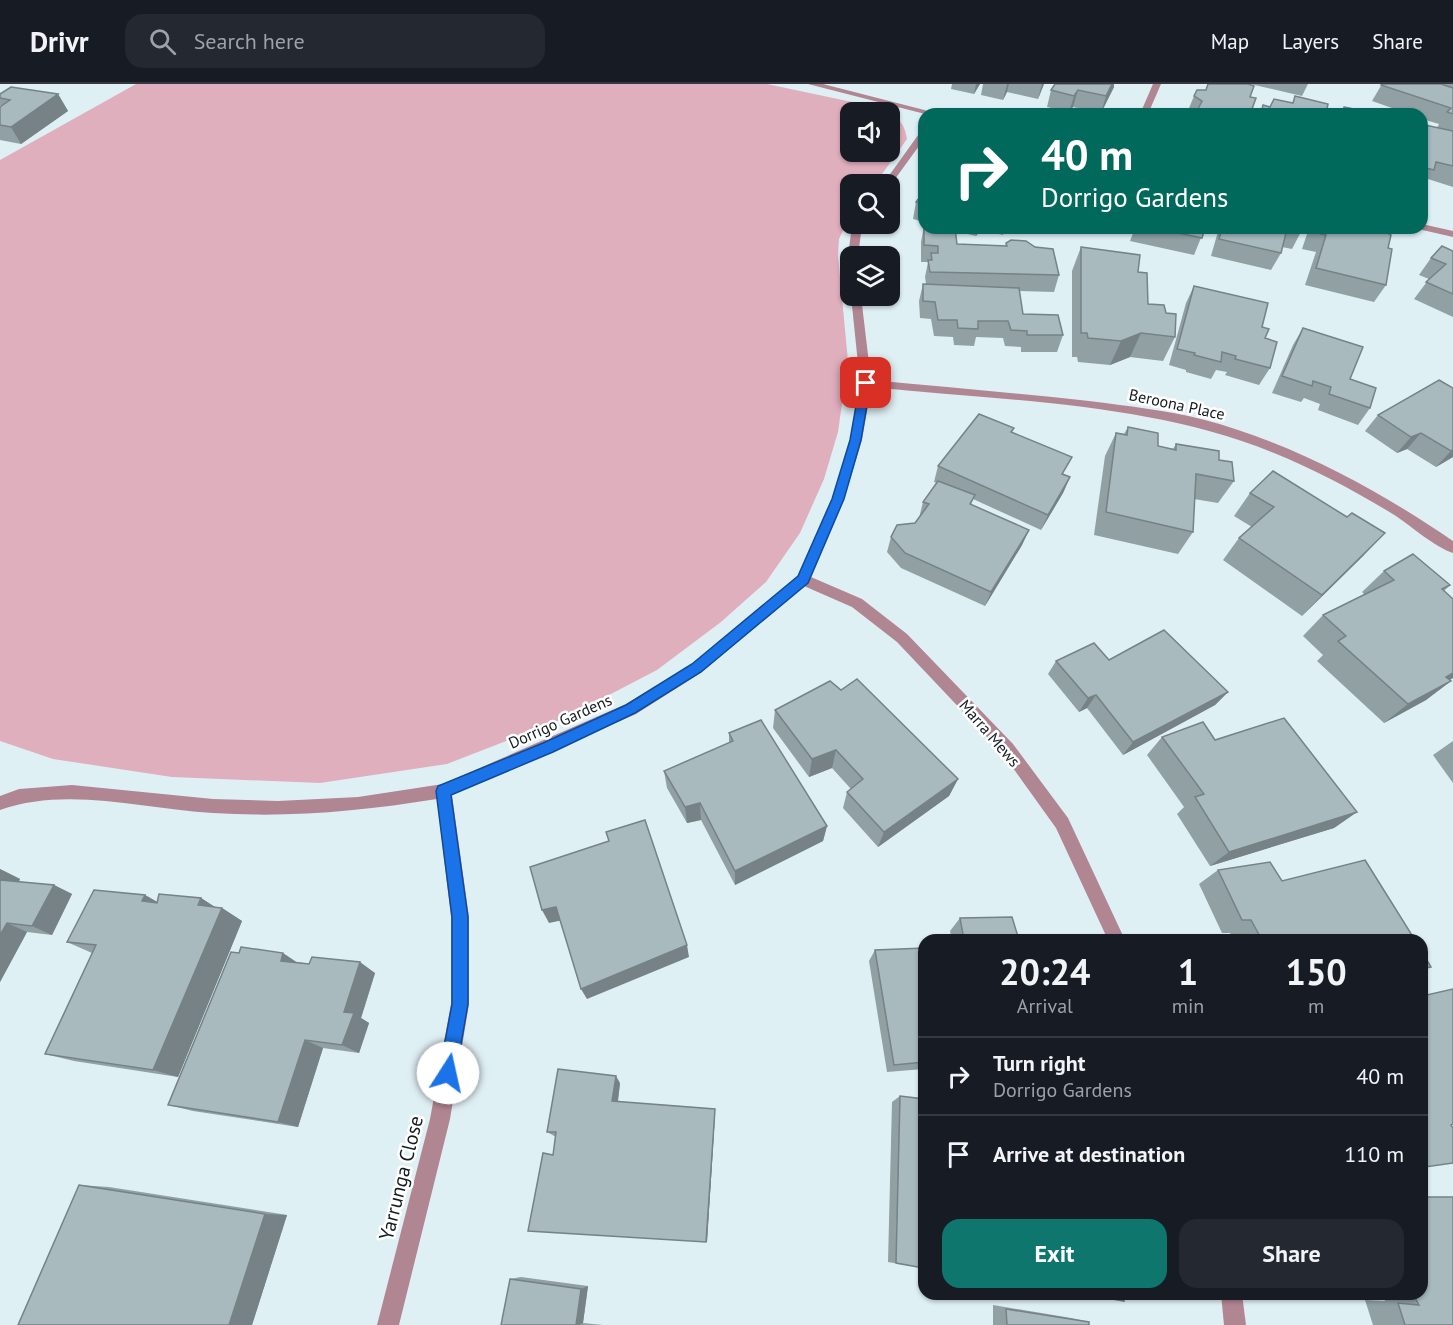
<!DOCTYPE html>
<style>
body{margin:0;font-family:"PT Sans",sans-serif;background:#242831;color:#f1f3f6;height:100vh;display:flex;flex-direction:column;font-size:22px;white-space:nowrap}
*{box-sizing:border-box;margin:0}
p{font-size:20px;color:#9ea1a6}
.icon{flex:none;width:33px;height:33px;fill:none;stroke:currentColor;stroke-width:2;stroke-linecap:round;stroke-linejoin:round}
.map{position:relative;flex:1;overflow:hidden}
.panel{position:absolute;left:918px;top:850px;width:510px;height:366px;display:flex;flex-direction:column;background:#171b24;border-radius:18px;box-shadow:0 2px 4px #0004}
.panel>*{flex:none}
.top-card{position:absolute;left:918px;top:24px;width:510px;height:126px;border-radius:18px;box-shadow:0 2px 4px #0004;background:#00695c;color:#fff;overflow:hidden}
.buttons{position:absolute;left:840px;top:18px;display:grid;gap:12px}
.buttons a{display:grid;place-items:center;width:60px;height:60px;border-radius:12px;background:#171b24;box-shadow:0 2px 4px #0004;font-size:30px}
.pin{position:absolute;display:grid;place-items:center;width:51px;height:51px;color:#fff;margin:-26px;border-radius:12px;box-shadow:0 3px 9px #0006}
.me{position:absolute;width:66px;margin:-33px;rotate:10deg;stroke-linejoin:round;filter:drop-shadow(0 0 4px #0008)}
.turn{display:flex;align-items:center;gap:21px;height:126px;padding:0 24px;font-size:27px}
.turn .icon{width:78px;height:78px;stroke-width:2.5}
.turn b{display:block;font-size:42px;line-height:51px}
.eta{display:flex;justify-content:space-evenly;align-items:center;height:102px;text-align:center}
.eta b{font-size:36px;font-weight:700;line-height:42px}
.action{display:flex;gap:12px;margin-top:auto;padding:12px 24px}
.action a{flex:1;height:69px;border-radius:18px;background:#0f766e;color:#fff;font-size:24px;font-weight:700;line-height:69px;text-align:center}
.action a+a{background:#242831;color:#f1f3f6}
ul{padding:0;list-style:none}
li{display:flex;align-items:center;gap:18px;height:78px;padding:0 24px;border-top:2px solid #363941}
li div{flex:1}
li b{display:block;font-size:22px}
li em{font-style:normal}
header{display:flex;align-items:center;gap:36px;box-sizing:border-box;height:84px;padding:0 30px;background:#171b24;border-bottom:2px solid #363941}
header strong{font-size:28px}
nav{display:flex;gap:33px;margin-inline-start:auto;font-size:21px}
.search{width:420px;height:54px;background:#242831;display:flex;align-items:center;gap:15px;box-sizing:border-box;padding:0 21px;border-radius:18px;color:#9ea1a6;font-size:22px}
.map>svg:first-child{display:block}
</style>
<header>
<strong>Drivr</strong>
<div class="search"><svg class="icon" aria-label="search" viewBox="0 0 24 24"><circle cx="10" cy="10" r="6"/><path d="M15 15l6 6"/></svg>Search here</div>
<nav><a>Map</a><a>Layers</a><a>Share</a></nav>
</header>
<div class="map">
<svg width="1453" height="1241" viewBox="0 0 1453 1241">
<rect width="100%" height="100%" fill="#dff0f5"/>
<path fill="#e0afbe" d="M 136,0 L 767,0 L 871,22 L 887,28 L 850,28 L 850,68 L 890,68 L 890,30 C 901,36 905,42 907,55 L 875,100 L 850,100 L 850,132 L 839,155 L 838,172 L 848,277 L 838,348 L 824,395 L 800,449 L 766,498 L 721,538 L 657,586 L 563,635 L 447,680 L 320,699 L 172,693 L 53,675 L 0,657 L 0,76 Z"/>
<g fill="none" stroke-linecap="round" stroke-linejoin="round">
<g fill="#b18693" fill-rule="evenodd">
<polygon points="808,0 823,0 940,30 925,30"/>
<polygon points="1153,0 1161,0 1148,30 1140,30"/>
<polygon points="924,46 924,55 890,102 883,100 921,47"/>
<polygon points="856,140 866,140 861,149 858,172 850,172 850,175 848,172 851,149"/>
<polygon points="1422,140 1453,147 1453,153 1418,145 1422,144"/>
<path d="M 851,212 L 861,212 L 871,296 C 944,303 1016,309 1089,317 C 1127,322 1167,326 1205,336 C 1294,360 1377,405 1453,457 L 1453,469 C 1435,463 1412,443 1396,432 C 1357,408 1316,386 1274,369 C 1150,318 1004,317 871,303 L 862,356 L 844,415 L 811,493 L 862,515 L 907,550 L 1013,660 L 1068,734 L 1125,856 L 1108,856 L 1056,744 L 1003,670 L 897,558 L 852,523 L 804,502 L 702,588 L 636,630 L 452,711 L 469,833 L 469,920 L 450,1035 L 399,1241 L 377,1241 L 430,1035 L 451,920 L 451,833 L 437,715 C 362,727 289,734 213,729 C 144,725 67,702 0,726 L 0,712 L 19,705 L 72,701 L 213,715 L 278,717 L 358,713 L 443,700 L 626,620 L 692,580 L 798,492 L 832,415 L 850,356 L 860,299 Z"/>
<polygon points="1221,1210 1242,1210 1246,1241 1224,1241"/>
</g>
</g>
<g fill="#90a0a3">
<polygon points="952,0 980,0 974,10 951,5"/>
<polygon points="983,0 1044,0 1038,15 1007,8 1003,16 981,11"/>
<polygon points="1250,0 1308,0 1302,12"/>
<polygon points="1382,0 1453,0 1453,103 1428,95 1423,103 1422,103 1422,46 1425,41 1437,44 1439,40 1422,35 1422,30 1409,30 1372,17"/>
<polygon points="1114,3 1101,29 1073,23 1069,28 1047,23 1051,6"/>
<polygon points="0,10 58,10 68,27 21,60 0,56 0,23 1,22 0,21"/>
<polygon points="1194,12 1250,13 1252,25 1258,30 1189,30 1187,29"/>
<polygon points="924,107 924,138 913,135 916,118"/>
<polygon points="924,142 924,144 1006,144 1003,151 981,146 976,152 955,147 957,160 1005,162 1006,159 1059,191 1054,208 1019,207 1023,230 1063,251 1057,268 1021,268 1021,263 1005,262 1003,254 976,253 974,262 954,261 953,253 934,252 931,235 920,234 919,217 923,200 926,200 925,193 928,178 921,178 921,158"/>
<polygon points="1100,144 1115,144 1113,147"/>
<polygon points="1135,144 1205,144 1194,171 1130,157"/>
<polygon points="1219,144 1303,144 1292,165 1282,163 1281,169 1271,186 1211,172"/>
<polygon points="1310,144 1345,144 1355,147 1357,144 1388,164 1386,201 1374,218 1305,201 1316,168 1302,165 1307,150"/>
<polygon points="1081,163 1138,188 1148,220 1175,253 1163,277 1130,273 1110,281 1078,278 1077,273 1072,273 1072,187"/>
<polygon points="1453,167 1453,233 1414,215 1429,195 1419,191 1431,174"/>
<polygon points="1194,202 1262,243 1270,284 1259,301 1225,291 1227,288 1216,286 1211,295 1186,288 1186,286 1169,281 1186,219"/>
<polygon points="1303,244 1350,295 1370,324 1358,341 1318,326 1320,320 1304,314 1301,318 1272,309 1293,261"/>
<polygon points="1453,304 1453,373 1436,383 1407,365 1397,369 1365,347 1378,331"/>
<polygon points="1128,343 1158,362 1173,365 1176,360 1219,376 1234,397 1218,419 1194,415 1193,448 1178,470 1094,451 1105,372 1116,349 1124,350"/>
<polygon points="1014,344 1012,348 1064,390 1070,393 1063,409 1041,446 973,415 971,421 1029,446 1022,461 985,522 901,484 887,468 891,453 915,439 919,434 923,418 937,399 934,398 938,382"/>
<polygon points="1250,409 1364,471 1302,532 1223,476 1239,454 1252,443 1234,432"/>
<polygon points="1384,487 1450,501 1444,507 1453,515 1453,594 1450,595 1451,597 1426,616 1384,639 1317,577 1323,571 1303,552 1323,531 1365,511 1362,508"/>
<polygon points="1109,576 1228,608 1215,621 1123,671 1087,624 1079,628 1048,590 1056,577"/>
<polygon points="841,606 958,695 949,712 878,763 843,724 847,708 851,705 832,684 809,693 773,644 775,626"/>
<polygon points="729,649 827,742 823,757 735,801 701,736 687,739 667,704 664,687 729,659"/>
<polygon points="1162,653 1215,656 1357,728 1334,744 1210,782 1177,730 1184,723 1147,671"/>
<polygon points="1453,657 1453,699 1433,671"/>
<polygon points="0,785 20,795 19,798 54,801 72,810 52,851 27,848 0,898"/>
<polygon points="1218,786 1282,797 1415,856 1234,856 1230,849 1222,849 1199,800"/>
<polygon points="145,811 157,818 201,814 215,823 222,824 242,837 178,993 74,977 45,970 92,869 67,858"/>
<polygon points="960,834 1019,856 952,856 950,847"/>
<polygon points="924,864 924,985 887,988 869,877 875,866"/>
<polygon points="297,878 375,889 361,934 369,939 359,969 323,964 298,1043 193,1027 168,1021"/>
<polygon points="620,999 618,1018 715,1031 707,1158 706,1158 553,1071 556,1053 547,1048"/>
<polygon points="900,1012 924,1184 888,1178 892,1018"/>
<polygon points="79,1101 109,1103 287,1131 252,1241"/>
<polygon points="521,1193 588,1202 583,1239 603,1241 501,1241 510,1195"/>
<polygon points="1381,1210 1422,1210 1453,1241 1373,1241 1365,1216 1385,1217"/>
<polygon points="993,1221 1071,1234 1089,1238 1089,1241 993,1241"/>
</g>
<g fill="#768285">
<polygon points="976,0 980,0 974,10"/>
<polygon points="1007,0 1009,0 1007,8 1003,16"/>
<polygon points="1042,0 1044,0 1038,15"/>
<polygon points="1112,0 1114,0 1114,3 1101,29 1106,12"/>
<polygon points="1078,6 1073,23 1069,28 1074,12"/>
<polygon points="58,10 68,27 21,60 11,43"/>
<polygon points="978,144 981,144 976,152"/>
<polygon points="1141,249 1130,273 1110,281 1121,257"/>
<polygon points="1421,349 1407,365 1397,369 1411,353"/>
<polygon points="1453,366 1453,373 1436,383 1451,367"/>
<polygon points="1070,393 1063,409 1041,446 1048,431"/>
<polygon points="1029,446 1022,461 985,522 991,508"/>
<polygon points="1385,449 1364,471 1302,532 1322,511"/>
<polygon points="1453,589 1453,594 1421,612 1446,593"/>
<polygon points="1451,597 1426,616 1384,639 1408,620"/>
<polygon points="1228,608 1215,621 1123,671 1133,658"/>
<polygon points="1096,611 1087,624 1079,628 1088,614"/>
<polygon points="836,666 832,684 809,693 812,675"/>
<polygon points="958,695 949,712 878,763 884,748"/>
<polygon points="700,719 701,736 687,739 685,723"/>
<polygon points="1357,728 1334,744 1210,782 1229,768"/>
<polygon points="827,742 823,757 735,801 735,787"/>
<polygon points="0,785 20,795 15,805 0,798"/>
<polygon points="54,801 72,810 52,851 32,842"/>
<polygon points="145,811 168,824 142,817"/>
<polygon points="201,814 221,827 222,824 242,837 178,993 153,986"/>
<polygon points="556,823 563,836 549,839 542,826"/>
<polygon points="7,839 27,848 0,898 0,851"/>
<polygon points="687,861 689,873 587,915 581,905"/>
<polygon points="283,869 301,881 281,877"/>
<polygon points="360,878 375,889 361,934 369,939 359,969 342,961 344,928"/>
<polygon points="305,956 323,964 298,1043 278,1038"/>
<polygon points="616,992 620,999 617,1023 612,1017"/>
<polygon points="715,1025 715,1031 707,1158 706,1158"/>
<polygon points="265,1130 287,1131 252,1241 229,1241"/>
<polygon points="588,1202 583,1239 579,1241 576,1241 581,1205"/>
</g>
<g fill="#a8babe" stroke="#768285" stroke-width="1.5">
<polygon points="1055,0 1112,0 1106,12 1078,6 1074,12 1051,6"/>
<polygon points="1208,0 1248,0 1254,2 1250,13 1256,14 1252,25 1259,26 1258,30 1200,30 1197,27 1202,17 1194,12 1197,6 1206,6"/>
<polygon points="1382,0 1441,0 1453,4 1453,30 1447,28 1451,24 1381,1"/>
<polygon points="11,3 58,10 11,43 0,41 0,23 10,16 0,14 0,10"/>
<polygon points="1295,12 1328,20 1326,30 1261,30 1263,21 1270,23 1274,15 1293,19"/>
<polygon points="1344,23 1379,30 1342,30"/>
<polygon points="1425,41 1453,47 1453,82 1436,78 1434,86 1422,83 1422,66"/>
<polygon points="924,107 924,120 916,118"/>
<polygon points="924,144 955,144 957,160 1007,162 1006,159 1011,156 1026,157 1035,163 1053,165 1059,191 930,188 928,176 932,176 931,169 938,169 938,162 924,161"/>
<polygon points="1155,144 1205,144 1202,154"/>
<polygon points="1222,144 1303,144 1302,148 1287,145 1281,169 1219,155"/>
<polygon points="1313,144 1345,144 1357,147 1357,144 1378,144 1381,145 1391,151 1388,164 1392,165 1386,201 1316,184 1326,151 1312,148"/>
<polygon points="1442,162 1453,167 1453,210 1426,198 1446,180 1431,174"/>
<polygon points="1081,163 1140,171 1138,188 1147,189 1148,220 1164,221 1166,229 1176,230 1175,253 1141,249 1121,257 1088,254 1087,249 1081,249"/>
<polygon points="923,200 1019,204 1023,230 1058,231 1063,251 1027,251 1027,247 1011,246 1008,237 978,237 978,245 958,244 957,236 938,236 935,218 923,217"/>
<polygon points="1194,202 1268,219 1262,243 1269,245 1265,254 1277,258 1270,284 1235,275 1236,272 1222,268 1221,278 1194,271 1195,269 1177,265"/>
<polygon points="1303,244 1363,263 1350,295 1376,304 1370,324 1329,310 1331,303 1313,297 1312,302 1282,292"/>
<polygon points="1439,296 1453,304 1453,366 1451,367 1421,349 1411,353 1378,331"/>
<polygon points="979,330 1014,344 1011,348 1072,373 1062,390 1070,393 1048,431 938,382"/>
<polygon points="1128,343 1158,349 1158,362 1176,366 1176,360 1219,367 1219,376 1232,378 1234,397 1196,390 1193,448 1106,428 1116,349 1127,351"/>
<polygon points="1273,387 1347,433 1352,429 1385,449 1322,511 1239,454 1274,423 1250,409"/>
<polygon points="938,397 975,411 970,420 1029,446 991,508 905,469 891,453 897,441 915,439 929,420 923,418"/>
<polygon points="1413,470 1450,501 1442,505 1453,515 1453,589 1446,593 1451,597 1408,620 1338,557 1346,552 1323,531 1394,496 1384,487"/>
<polygon points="1164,546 1228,608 1133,658 1096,611 1088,614 1056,577 1094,559 1109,576"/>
<polygon points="857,595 958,695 884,748 847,708 863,695 836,666 812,675 775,626 830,597 841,606"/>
<polygon points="1284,634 1357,728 1229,768 1195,713 1204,710 1162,653 1203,638 1215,656"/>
<polygon points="761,636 827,742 735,787 700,719 685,723 664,687 733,657 729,649"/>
<polygon points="645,736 687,861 581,905 556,823 542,826 530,783 609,757 606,748"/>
<polygon points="1365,776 1415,856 1262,856 1251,836 1242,836 1218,786 1270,778 1282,797"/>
<polygon points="0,796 54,801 32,842 7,839 0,851"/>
<polygon points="94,806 145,811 142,817 157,819 159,810 201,814 198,821 222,824 153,986 45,970 96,861 67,858"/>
<polygon points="1012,833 1019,856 964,856 960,834"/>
<polygon points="241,863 283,869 281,877 309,880 312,873 360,878 344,928 354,929 342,961 305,956 278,1038 168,1021 231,868 239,869"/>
<polygon points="924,864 924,978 894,981 875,866"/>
<polygon points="1422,868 1431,883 1422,885"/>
<polygon points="1453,905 1453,1040 1451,1041 1453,1044 1453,1079 1425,1083 1422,1077 1422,912"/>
<polygon points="558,985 616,992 612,1017 715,1025 706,1158 528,1147 543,1069 553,1071 556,1048 547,1048"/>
<polygon points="900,1012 924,1015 924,1184 896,1179"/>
<polygon points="79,1101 265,1130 229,1241 18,1241"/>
<polygon points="1422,1113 1453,1113 1453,1241 1405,1241 1398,1219 1419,1221 1413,1210 1422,1210"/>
<polygon points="510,1195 581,1205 576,1241 501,1241"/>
<polygon points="1084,1210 1124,1210 1124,1217"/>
<polygon points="1006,1225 1089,1238 1089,1241 1007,1241"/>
</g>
<polygon fill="#1a73e8" stroke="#114b97" stroke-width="1.5" points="866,295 871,299 861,356 844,415 808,499 701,588 635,629 553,668 451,711 468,833 468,920 456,989 454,995 448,998 442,995 439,989 452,920 452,833 436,707 438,702 543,659 626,621 692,580 798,492 832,415 850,356 860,299"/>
<g text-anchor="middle" stroke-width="5" stroke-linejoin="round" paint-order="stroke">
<g font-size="16" fill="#141b1c" stroke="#fff">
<text transform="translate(1177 320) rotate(12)" y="6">Beroona Place</text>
<text transform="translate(560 637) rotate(-24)" y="6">Dorrigo Gardens</text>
<text transform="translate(990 649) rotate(49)" y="6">Marra Mews</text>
</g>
<g font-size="20" fill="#141b1c" stroke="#fff">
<text transform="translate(401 1094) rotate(-76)" y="7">Yarrunga Close</text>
</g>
</g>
</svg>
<div class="buttons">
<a><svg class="icon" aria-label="sound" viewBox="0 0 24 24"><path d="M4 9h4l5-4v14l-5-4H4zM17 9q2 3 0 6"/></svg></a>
<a><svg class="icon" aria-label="search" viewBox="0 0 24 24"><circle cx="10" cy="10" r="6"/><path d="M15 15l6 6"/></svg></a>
<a><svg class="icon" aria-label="layers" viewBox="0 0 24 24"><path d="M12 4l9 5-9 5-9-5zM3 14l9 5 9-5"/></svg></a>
</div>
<div class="pin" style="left:866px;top:299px;background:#d93025"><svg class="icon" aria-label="arrive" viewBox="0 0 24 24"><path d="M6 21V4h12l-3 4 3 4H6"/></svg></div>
<svg class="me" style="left:448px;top:989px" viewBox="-20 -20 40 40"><circle r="19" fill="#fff"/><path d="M0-13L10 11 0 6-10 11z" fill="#1a73e8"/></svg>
<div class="top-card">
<div class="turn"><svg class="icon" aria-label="right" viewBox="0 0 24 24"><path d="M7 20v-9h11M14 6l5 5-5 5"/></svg><div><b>40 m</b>Dorrigo Gardens</div></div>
</div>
<section class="panel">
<div class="eta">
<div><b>20:24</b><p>Arrival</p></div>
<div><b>1</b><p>min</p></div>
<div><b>150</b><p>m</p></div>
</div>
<ul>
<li><svg class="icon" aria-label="right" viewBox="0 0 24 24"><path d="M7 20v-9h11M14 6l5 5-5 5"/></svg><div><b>Turn right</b><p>Dorrigo Gardens</p></div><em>40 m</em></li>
<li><svg class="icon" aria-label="arrive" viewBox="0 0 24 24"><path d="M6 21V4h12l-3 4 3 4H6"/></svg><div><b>Arrive at destination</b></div><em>110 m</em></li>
</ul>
<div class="action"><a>Exit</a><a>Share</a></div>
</section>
</div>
